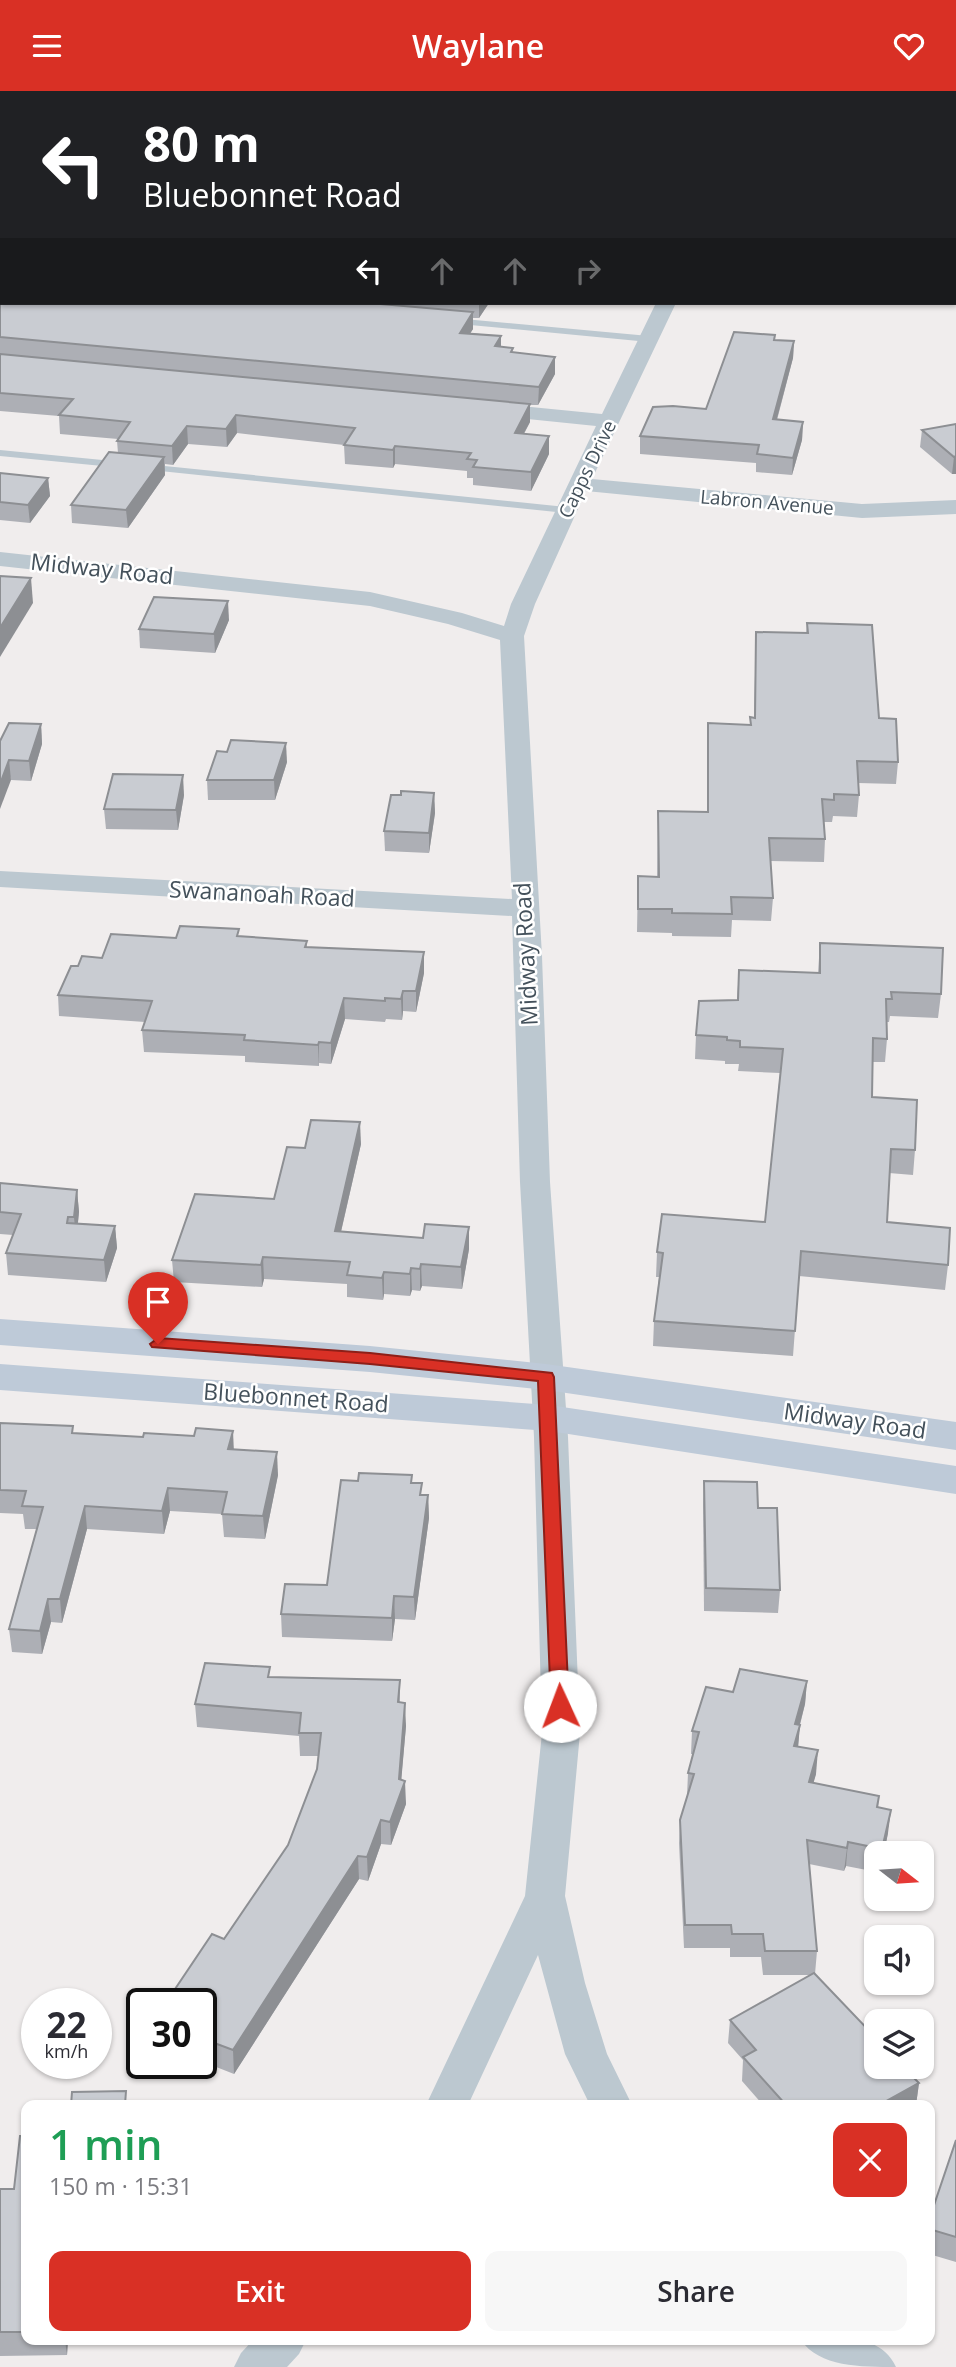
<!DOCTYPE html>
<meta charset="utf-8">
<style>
body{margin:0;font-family:"Open Sans",sans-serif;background:#f7f7f7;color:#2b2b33;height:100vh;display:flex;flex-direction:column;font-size:26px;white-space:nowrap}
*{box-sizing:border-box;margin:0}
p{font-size:23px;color:#7c7c81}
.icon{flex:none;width:38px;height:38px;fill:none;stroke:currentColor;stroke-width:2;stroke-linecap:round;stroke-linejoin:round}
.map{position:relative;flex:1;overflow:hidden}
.panel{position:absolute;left:21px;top:2009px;width:914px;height:245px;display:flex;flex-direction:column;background:#fff;border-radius:14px;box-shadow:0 2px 5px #0004}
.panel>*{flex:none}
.guide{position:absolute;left:0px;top:0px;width:957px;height:214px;box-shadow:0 2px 5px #0004;background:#202124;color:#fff;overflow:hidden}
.needle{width:46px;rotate:107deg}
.tools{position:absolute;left:864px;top:1750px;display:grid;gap:14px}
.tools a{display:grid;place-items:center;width:70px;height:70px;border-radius:14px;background:#fff;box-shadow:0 2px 5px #0004;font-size:35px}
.speed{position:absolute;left:21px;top:1897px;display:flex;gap:14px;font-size:35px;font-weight:700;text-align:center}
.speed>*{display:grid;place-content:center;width:91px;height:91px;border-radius:50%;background:#fff;box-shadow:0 2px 5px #0004;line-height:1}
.speed small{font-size:18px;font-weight:400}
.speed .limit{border:4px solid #111;border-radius:10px;background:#fff;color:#111}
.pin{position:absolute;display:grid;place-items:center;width:60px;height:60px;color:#fff;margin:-72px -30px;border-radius:50% 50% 50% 0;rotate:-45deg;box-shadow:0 0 7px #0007}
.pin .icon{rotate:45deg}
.me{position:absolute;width:77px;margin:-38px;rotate:358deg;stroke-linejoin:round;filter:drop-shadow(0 0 5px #0008)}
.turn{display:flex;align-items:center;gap:24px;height:147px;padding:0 28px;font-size:32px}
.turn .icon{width:91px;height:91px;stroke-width:2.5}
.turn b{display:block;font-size:49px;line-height:60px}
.lanes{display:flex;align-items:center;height:66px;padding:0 28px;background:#0003;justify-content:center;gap:35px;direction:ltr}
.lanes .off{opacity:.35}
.round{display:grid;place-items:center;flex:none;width:74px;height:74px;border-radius:14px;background:#f7f7f7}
.overview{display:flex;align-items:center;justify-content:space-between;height:119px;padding:0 28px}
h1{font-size:42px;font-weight:600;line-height:52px;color:#1e9e55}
.action{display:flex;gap:14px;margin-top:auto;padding:14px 28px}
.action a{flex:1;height:80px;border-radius:14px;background:#d93025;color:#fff;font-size:28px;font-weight:600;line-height:80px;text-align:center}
.action a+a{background:#f7f7f7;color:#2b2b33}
header{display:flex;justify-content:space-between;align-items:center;height:91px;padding:0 28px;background:#d93025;color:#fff;font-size:32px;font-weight:600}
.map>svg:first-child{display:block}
</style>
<header><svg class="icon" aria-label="menu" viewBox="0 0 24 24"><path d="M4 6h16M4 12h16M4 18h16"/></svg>Waylane<svg class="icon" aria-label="heart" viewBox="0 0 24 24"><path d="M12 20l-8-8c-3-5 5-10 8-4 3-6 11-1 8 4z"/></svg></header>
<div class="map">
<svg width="956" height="2276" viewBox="0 0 956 2276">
<rect width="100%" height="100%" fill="#f0eded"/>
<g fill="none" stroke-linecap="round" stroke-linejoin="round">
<g fill="#bcc8d0" fill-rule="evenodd">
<polygon points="561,0 569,0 560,2"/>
<polygon points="453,227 649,245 654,248 649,251 449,232 448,230"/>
<polygon points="0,359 123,371 128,374 123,377 0,365"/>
<polygon points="145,373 566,416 572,419 566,422 141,378 140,376"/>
</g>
<g fill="#bcc8d0" fill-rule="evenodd">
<polygon points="756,0 774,0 756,2"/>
<polygon points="656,212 676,212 592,388 862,413 956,409 956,423 862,427 586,400 535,513 524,545 542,865 550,1091 568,1346 580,1642 565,1805 585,1892 607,1963 632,2014 590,2014 565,1963 538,1864 468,2014 426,2014 525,1805 542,1642 534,1346 520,1091 512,825 0,796 0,780 512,808 500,549 448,533 370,515 0,475 0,461 370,501 462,522 504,535 511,513 596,335 489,324 482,322 478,318 482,314 489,312 602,323"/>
<polygon points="253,2249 306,2249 299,2263 287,2276 234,2276 241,2262"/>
<path d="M 801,2249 C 835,2247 879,2240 896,2276 C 861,2276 819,2276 801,2249 Z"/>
</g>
<g fill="#becad8" fill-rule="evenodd">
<polygon points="0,1228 370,1255 546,1273 956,1331 956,1359 546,1299 370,1281 0,1254"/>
<polygon points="0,1273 549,1314 956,1375 956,1403 549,1340 0,1299"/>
</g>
</g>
<g fill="#adafb5">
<polygon points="0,0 379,0 379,2 2,2 2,212 489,212 479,227 473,227 473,238 470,242 501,245 501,256 513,261 555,266 555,283 538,314 530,314 530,331 524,343 549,345 549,363 531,400 473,394 473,387 467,387 467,380 395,373 393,377 345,373 344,354 237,342 227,356 188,353 173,374 165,373 165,384 128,437 72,432 71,414 118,362 117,350 118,348 60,343 59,325 0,320"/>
<polygon points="630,0 707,0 706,2 652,2"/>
<polygon points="775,249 794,250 793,267 777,329 803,331 802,349 792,384 756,381 756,372 640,363 640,345 706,318"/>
<polygon points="956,333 956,383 952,383 920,356 922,339"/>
<polygon points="0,382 48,387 50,405 30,432 0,429"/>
<polygon points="229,529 215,562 140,557 139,538"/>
<polygon points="807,532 879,627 898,671 896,693 858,692 859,704 857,726 833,725 832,731 824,731 825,748 824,771 770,770 773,807 771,830 732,829 731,846 672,845 672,842 637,841 638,785 657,786 658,720 707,721 708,632 750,634 754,627 756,541 806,542"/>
<polygon points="41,633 42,653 31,690 11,689 0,650"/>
<polygon points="287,671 275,709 208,709 207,689"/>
<polygon points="434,702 435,722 429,762 385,760 384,740 401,704"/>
<polygon points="184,704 178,739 106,738 104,718"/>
<polygon points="239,846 307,850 307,856 424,882 416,921 403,920 402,929 386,928 385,931 345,928 331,973 319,972 319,975 245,971 245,965 144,961 142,939 145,931 59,925 58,904 78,875 102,867 176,847"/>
<polygon points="820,852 941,903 938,927 890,925 889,931 887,931 887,948 885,971 872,971 872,1006 915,1059 913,1084 889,1082 887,1131 948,1174 945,1199 799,1185 793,1265 653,1255 654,1230 659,1186 656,1186 657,1161 765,1131 780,982 738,980 739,973 725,973 725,970 695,968 696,944 737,909 739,879 818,882"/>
<polygon points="361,1053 341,1141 469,1158 462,1198 422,1195 420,1200 412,1199 410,1205 384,1203 383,1209 347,1206 347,1193 264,1188 262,1196 174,1191 172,1169 274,1108 305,1057"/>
<polygon points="0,1092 77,1099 79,1121 78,1132 115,1135 117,1157 106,1191 8,1184 6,1162 13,1144 0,1143"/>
<polygon points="0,1332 74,1343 234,1358 278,1384 265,1448 224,1446 222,1423 170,1420 164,1443 87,1438 62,1532 51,1531 42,1563 12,1561 9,1538 37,1438 25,1438 23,1423 0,1422"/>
<polygon points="412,1384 412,1392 422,1404 428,1404 429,1427 415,1529 395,1528 392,1550 282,1546 281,1523 327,1494 358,1390"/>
<polygon points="704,1390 758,1417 780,1499 778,1522 704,1520 703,1413"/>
<polygon points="271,1586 400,1589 400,1611 406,1635 401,1689 406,1713 391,1754 381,1753 368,1790 359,1788 234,1983 201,1970 201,1913 224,1848 288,1754 317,1678 318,1665 300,1665 299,1645 197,1636 195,1613"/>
<polygon points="807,1590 805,1613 800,1634 798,1655 816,1683 813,1692 879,1705 878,1717 888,1742 884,1762 877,1762 877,1781 846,1775 844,1780 809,1773 817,1860 815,1883 919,1992 916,2014 763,2014 742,1990 743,1969 728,1952 730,1929 811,1884 763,1884 761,1866 730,1866 730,1857 684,1857 679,1752 680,1729 687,1705 688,1682 693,1663 691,1663 692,1640 733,1601"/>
<polygon points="26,2045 26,2249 68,2249 67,2264 0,2265 0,2098 14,2098"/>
<polygon points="956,2049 956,2171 929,2163 929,2129"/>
</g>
<g fill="#8d8f93">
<polygon points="0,92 2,109 0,110"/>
<polygon points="479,212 489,212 479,227"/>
<polygon points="473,221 473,238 460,259 460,242"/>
<polygon points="501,245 501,263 495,255"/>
<polygon points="794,250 793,267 772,346 773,328"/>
<polygon points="555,266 555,283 538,314 539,296"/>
<polygon points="530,313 530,331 514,360 515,342"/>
<polygon points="236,324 237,342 227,356 226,338"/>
<polygon points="803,331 802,349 792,384 793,367"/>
<polygon points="187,335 188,353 173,374 172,355"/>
<polygon points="549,345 549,363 531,400 531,381"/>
<polygon points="395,355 395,373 393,377 393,359"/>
<polygon points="956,365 956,383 952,383 954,366"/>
<polygon points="164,366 165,384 128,437 126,419"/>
<polygon points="48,387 50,405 30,432 28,414"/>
<polygon points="31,487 33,512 0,566 0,537"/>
<polygon points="228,510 229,529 215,562 214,543"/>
<polygon points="41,633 42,653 31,690 29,670"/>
<polygon points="286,652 287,671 275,709 274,689"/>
<polygon points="9,669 11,689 0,718 0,693"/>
<polygon points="183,684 184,704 178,739 176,719"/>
<polygon points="434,702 435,722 429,762 429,742"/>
<polygon points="424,861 424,882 416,921 416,900"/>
<polygon points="403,900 403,920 402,929 401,908"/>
<polygon points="344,907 345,928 331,973 331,952"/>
<polygon points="319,951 319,975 318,954"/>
<polygon points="360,1031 361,1053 336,1162 335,1140"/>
<polygon points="77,1099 79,1121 76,1148 74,1126"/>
<polygon points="115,1135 117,1157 106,1191 104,1169"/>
<polygon points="469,1136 469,1158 462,1198 461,1176"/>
<polygon points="263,1166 264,1188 262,1196 261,1174"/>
<polygon points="421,1173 422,1195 420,1200 420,1178"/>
<polygon points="411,1177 412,1199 410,1205 410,1183"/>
<polygon points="384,1181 384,1203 383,1209 382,1187"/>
<polygon points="233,1340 234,1362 228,1358"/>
<polygon points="277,1361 278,1384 265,1448 263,1425"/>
<polygon points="168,1397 170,1420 164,1443 162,1420"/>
<polygon points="428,1404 429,1427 415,1529 414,1506"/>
<polygon points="85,1415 87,1438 62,1532 60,1508"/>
<polygon points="394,1505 395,1528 392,1550 392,1527"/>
<polygon points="48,1508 51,1531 42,1563 40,1540"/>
<polygon points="807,1590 805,1613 797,1644 800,1634 798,1657 792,1678 795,1633"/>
<polygon points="405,1612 406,1635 400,1704 405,1690 406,1713 391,1754 390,1731 399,1688"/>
<polygon points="818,1659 816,1683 807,1715 809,1691"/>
<polygon points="891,1719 888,1742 884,1762 881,1762"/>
<polygon points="381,1729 381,1753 368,1790 367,1766"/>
<polygon points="848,1751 846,1775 844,1780 847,1757"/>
<polygon points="358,1765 359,1788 234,1983 233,1959"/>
<polygon points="919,1992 916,2014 881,2014 881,2013"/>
<polygon points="65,2249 68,2249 67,2264"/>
</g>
<g fill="#c9ccd2" stroke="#8d8f93" stroke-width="2">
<polygon points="0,0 378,0 378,2 2,2 2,29 0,29"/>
<polygon points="673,0 702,0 701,2 672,2"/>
<polygon points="801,0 956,0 956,88 956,2 800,2"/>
<polygon points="0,39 2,39 2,93 0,92"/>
<polygon points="2,107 2,170 0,169 0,108"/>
<polygon points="0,178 2,178 2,212 369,212 473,221 460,242 501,245 495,255 513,257 511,261 555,266 539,296 0,246"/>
<polygon points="734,241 775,244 774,249 794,250 773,328 803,331 793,367 757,363 759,354 640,345 653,316 673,315 706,318"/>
<polygon points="0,263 530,313 515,342 549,345 531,381 473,376 477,369 467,368 471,362 395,355 393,359 344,354 355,337 236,324 226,338 187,335 172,355 117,350 130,331 59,324 73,308 0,302"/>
<polygon points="956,333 956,365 954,366 922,339"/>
<polygon points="109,361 164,366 126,419 71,414"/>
<polygon points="0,382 48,387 28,414 0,411"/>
<polygon points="0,485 31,487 0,537"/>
<polygon points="154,506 228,510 214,543 139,538"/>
<polygon points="807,532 872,534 879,627 896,628 898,671 857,670 859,704 834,703 834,709 822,708 825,748 769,747 773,807 731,806 732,823 672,822 672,818 638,818 638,785 659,786 658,720 708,721 708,632 751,634 750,626 755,627 756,541 808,542"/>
<polygon points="9,632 41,633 29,670 9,669 0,693 0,650"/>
<polygon points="231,649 286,652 274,689 207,689 217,660 227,661"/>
<polygon points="113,683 183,684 176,719 104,718"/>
<polygon points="401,700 434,702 429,742 384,740 391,704 401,704"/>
<polygon points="180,835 239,838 237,845 307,850 305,856 424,861 416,900 403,900 401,908 385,907 385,910 344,907 331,952 319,951 318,954 244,949 245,944 142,939 152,910 58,904 71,875 78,875 82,865 102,867 111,843 176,847"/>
<polygon points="820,852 943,857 941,903 891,901 892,908 886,908 887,948 873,947 872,1006 917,1009 915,1059 891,1058 887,1131 950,1137 948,1174 801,1160 795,1240 654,1230 663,1162 657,1161 662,1123 765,1131 783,958 740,956 740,950 727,949 727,946 696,944 699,910 738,909 739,879 820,882"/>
<polygon points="311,1029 360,1031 335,1140 423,1147 425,1133 469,1136 461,1176 421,1173 420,1178 411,1177 410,1183 384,1181 382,1187 347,1184 350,1171 263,1166 261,1174 172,1169 195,1103 274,1108 287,1056 305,1057"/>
<polygon points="0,1092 77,1099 74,1126 68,1126 67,1132 115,1135 104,1169 6,1162 21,1123 0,1121"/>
<polygon points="0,1332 73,1335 72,1342 143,1346 144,1342 194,1345 196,1337 233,1340 228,1358 277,1361 263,1425 222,1423 227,1401 168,1397 162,1420 85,1415 60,1508 48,1508 40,1540 9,1538 43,1416 22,1415 26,1400 0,1399"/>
<polygon points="359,1382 412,1384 411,1392 422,1392 420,1404 428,1404 414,1506 394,1505 392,1527 281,1523 285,1493 327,1494 341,1389 358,1390"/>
<polygon points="704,1390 757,1391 758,1417 777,1417 780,1499 706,1497"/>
<polygon points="205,1572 270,1576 268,1586 400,1589 398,1611 405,1612 399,1688 405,1690 390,1731 381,1729 367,1766 358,1765 233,1959 201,1947 201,1913 165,1913 212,1843 224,1848 288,1754 317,1678 321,1642 299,1642 301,1622 195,1613"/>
<polygon points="740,1578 807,1590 795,1633 800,1634 794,1655 818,1659 809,1691 879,1705 877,1716 891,1719 882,1758 848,1751 847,1757 807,1749 817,1860 765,1860 763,1843 732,1843 731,1834 685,1834 680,1729 694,1683 688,1682 699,1641 692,1640 706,1596 733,1601"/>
<polygon points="814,1882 877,1948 877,1976 903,1976 919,1992 881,2013 882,2014 813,2014 811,2012 807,2014 786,2014 743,1966 756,1959 730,1929"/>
<polygon points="126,2000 125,2014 71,2014 72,2001"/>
<polygon points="20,2045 26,2045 26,2241 0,2241 0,2098 14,2098"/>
<polygon points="956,2049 956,2146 929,2138 929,2129"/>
</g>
<polygon fill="#d93025" stroke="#8d1f18" stroke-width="2" points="158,1247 370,1262 552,1282 554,1286 569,1615 567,1620 553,1620 551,1615 538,1290 370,1273 152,1256 150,1253"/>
<g text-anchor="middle" stroke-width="5" stroke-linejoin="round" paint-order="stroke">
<g font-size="19" fill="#44515b" stroke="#fff">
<text transform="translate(587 378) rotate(-64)" y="7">Capps Drive</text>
<text transform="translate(767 411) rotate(5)" y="7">Labron Avenue</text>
</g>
<g font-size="23" fill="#44515b" stroke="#fff">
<text transform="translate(102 478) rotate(6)" y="8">Midway Road</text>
<text transform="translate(262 803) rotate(3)" y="8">Swananoah Road</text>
<text transform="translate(526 863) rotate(-93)" y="8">Midway Road</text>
<text transform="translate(296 1307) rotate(4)" y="8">Bluebonnet Road</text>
<text transform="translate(855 1330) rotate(8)" y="8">Midway Road</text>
</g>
</g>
</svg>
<div class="tools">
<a><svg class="needle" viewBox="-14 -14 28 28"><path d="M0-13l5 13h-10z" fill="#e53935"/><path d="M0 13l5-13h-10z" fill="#7c7c81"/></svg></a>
<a><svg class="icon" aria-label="sound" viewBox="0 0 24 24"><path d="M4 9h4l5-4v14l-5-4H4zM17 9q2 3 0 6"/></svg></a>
<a><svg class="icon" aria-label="layers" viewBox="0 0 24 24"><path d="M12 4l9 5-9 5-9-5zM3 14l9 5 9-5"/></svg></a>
</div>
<div class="speed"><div>22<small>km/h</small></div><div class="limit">30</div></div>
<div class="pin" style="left:158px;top:1253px;background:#d93025"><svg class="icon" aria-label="arrive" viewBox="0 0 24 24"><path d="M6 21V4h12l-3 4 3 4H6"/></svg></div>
<svg class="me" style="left:560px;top:1615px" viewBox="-20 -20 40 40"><circle r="19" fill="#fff"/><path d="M0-13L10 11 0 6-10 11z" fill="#d93025"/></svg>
<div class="guide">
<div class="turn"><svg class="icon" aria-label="left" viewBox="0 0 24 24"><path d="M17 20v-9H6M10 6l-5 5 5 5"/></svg><div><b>80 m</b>Bluebonnet Road</div></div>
<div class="lanes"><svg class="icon" aria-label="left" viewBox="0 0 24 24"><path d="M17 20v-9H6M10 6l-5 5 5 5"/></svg><svg class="icon off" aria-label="ahead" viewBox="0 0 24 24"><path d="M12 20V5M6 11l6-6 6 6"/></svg><svg class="icon off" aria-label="ahead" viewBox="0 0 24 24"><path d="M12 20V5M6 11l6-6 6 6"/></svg><svg class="icon off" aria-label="right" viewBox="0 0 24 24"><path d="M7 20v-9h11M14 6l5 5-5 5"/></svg></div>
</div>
<section class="panel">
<div class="overview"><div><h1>1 min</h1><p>150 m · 15:31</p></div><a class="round" style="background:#d93025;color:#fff"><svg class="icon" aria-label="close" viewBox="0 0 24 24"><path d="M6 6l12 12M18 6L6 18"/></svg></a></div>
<div class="action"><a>Exit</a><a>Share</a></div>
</section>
</div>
